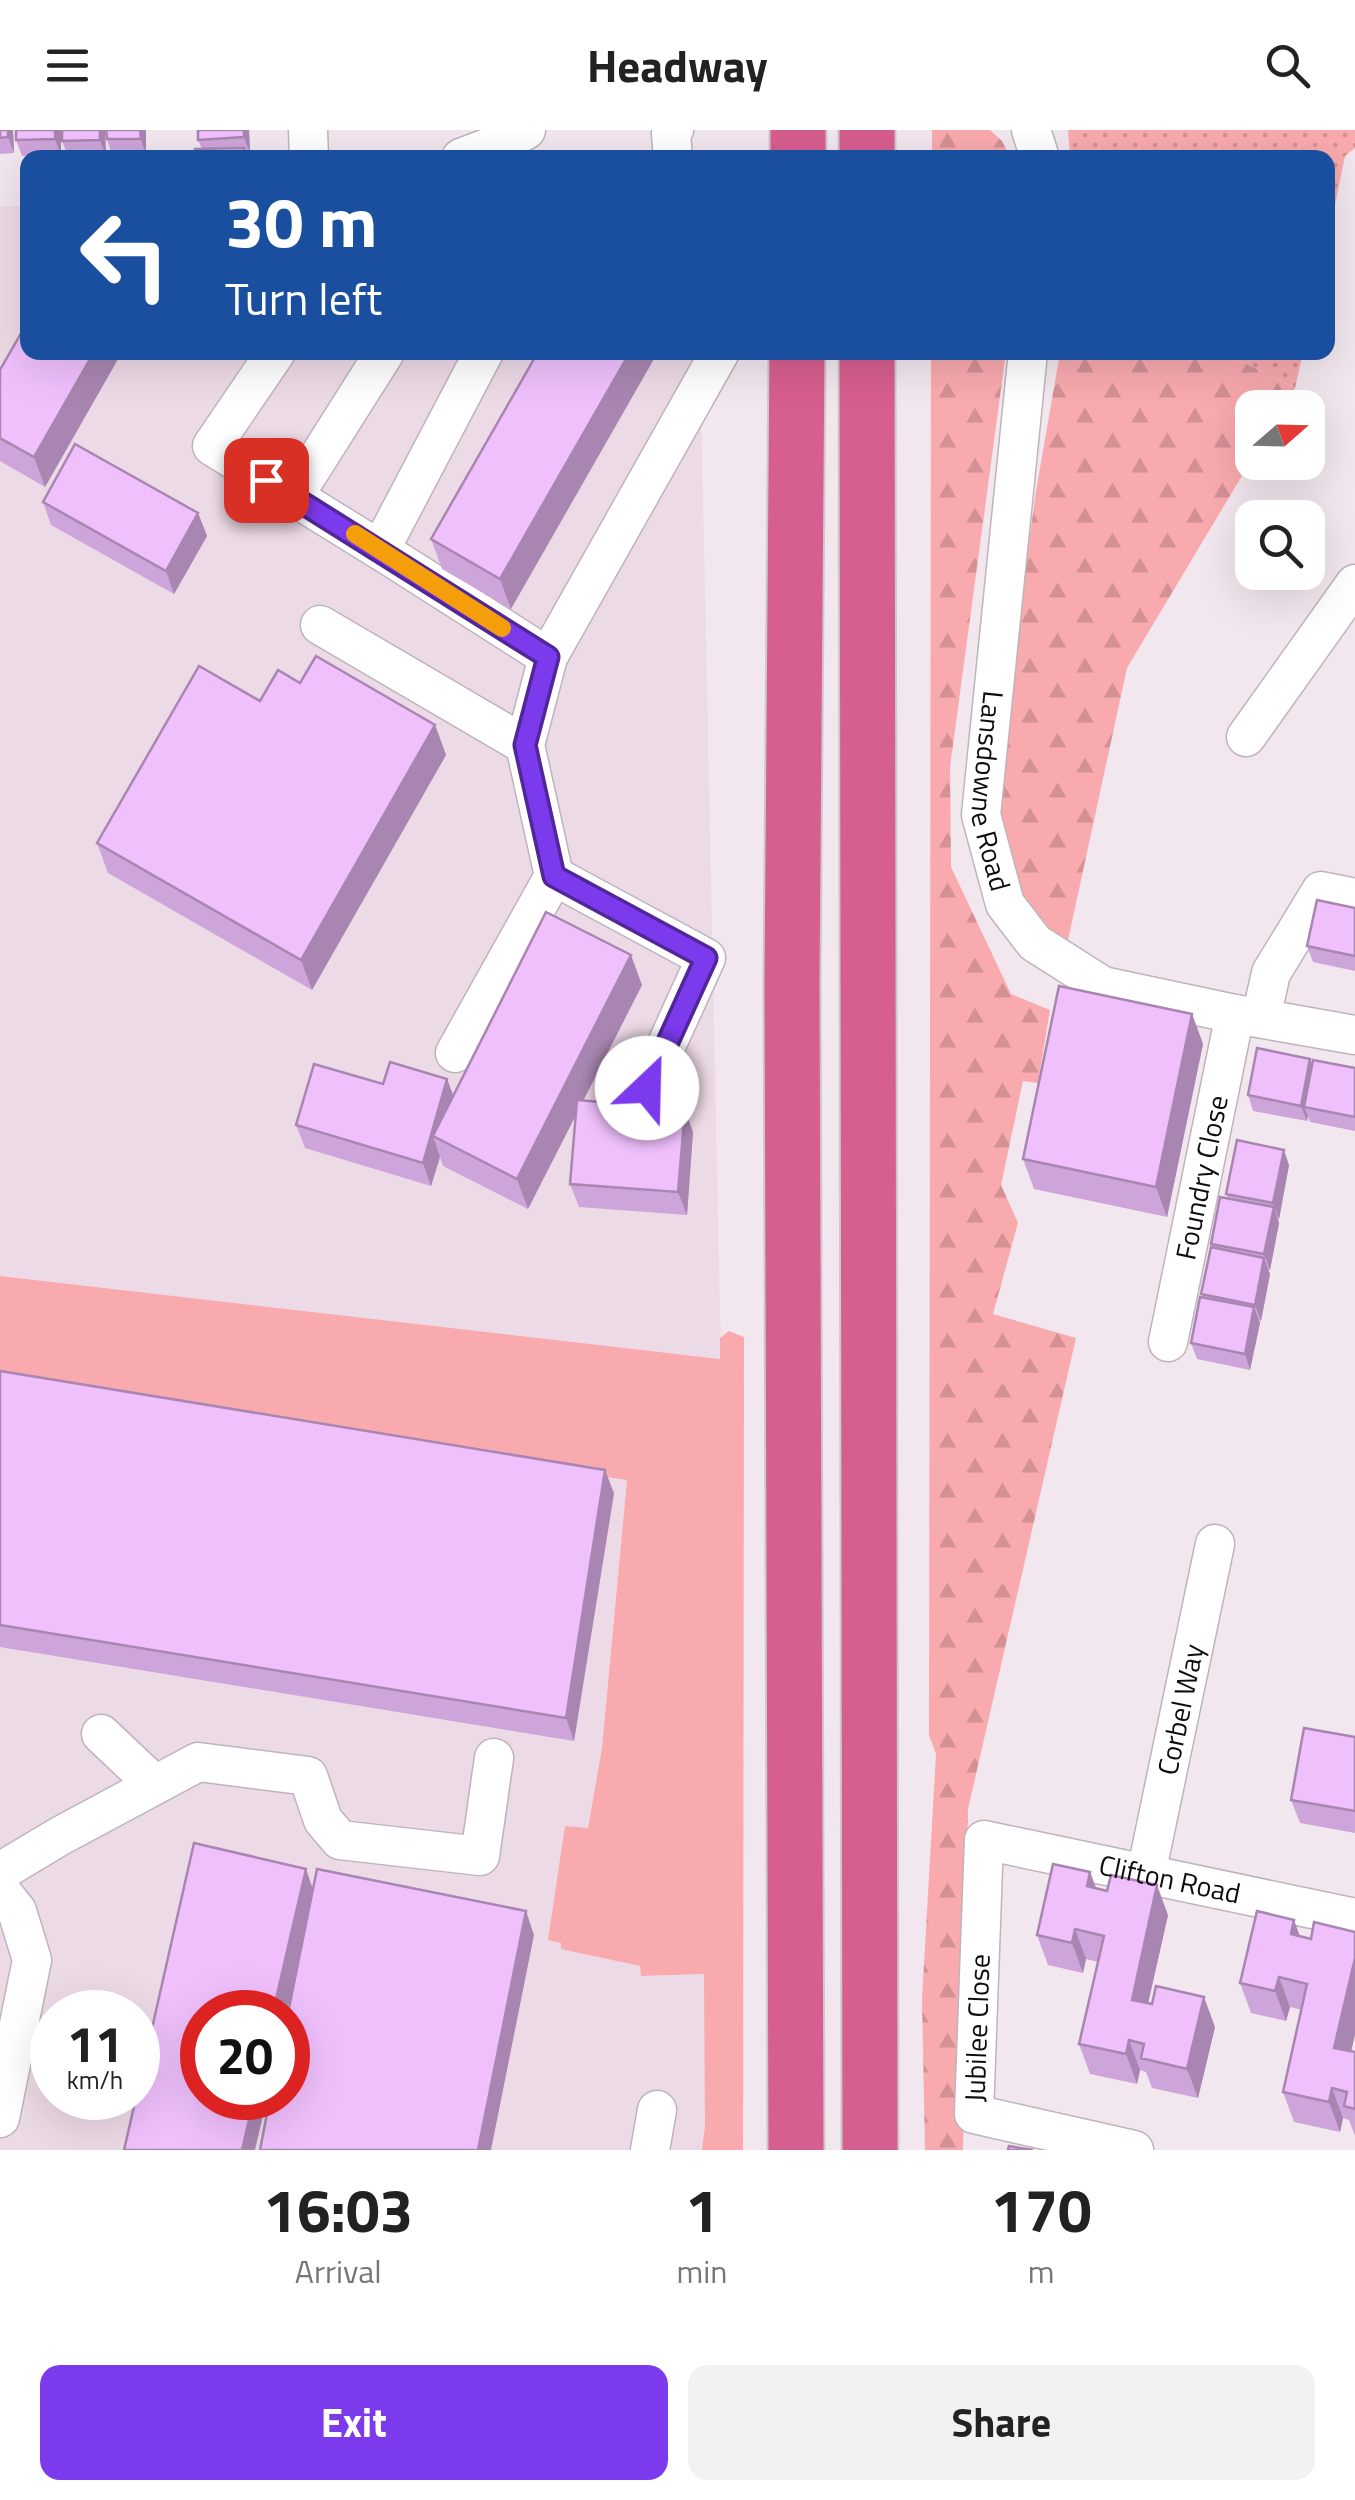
<!DOCTYPE html>
<style>
body{margin:0;font-family:"Titillium Web",sans-serif;background:#f2f2f2;color:#222;height:100vh;display:flex;flex-direction:column;font-size:38px;white-space:nowrap}
*{box-sizing:border-box;margin:0}
p{font-size:32px;color:#767676}
.icon{flex:none;width:55px;height:55px;fill:none;stroke:currentColor;stroke-width:2;stroke-linecap:round;stroke-linejoin:round}
.map{position:relative;height:2020px;overflow:hidden}
.sheet{display:flex;flex-direction:column;background:#fff;flex:1}
.sheet>*{flex:none}
.top-card{position:absolute;left:20px;top:20px;width:1315px;height:210px;border-radius:20px;box-shadow:0 10px 40px #0002;background:#1a4fa0;color:#fff;overflow:hidden}
.needle{width:65px;rotate:70deg}
.buttons{position:absolute;left:1235px;top:260px;display:grid;gap:20px}
.buttons a{display:grid;place-items:center;width:90px;height:90px;border-radius:20px;background:#fff;box-shadow:0 10px 40px #0002;font-size:50px}
.speed{position:absolute;left:30px;top:1860px;display:flex;gap:20px;font-size:50px;font-weight:700;text-align:center}
.speed>*{display:grid;place-content:center;width:130px;height:130px;border-radius:50%;background:#fff;box-shadow:0 10px 40px #0002;line-height:1}
.speed small{font-size:25px;font-weight:400}
.speed .limit{border:15px solid #d22;background:#fff;color:#111}
.pin{position:absolute;display:grid;place-items:center;width:85px;height:85px;color:#fff;margin:-42px;border-radius:20px;box-shadow:0 5px 15px #0006}
.me{position:absolute;width:110px;margin:-55px;rotate:24deg;stroke-linejoin:round;filter:drop-shadow(0 0 8px #0008)}
.turn{display:flex;align-items:center;gap:35px;height:210px;padding:0 40px;font-size:45px}
.turn .icon{width:130px;height:130px;stroke-width:2.5}
.turn b{display:block;font-size:70px;line-height:85px}
.eta{display:flex;justify-content:space-evenly;align-items:center;height:170px;text-align:center}
.eta b{font-size:60px;font-weight:700;line-height:70px}
.button{display:flex;gap:20px;margin-top:auto;padding:20px 40px}
.button a{flex:1;height:115px;border-radius:20px;background:#7c3aed;color:#fff;font-size:40px;font-weight:700;line-height:115px;text-align:center}
.button a+a{background:#f2f2f2;color:#222}
header{display:flex;justify-content:space-between;align-items:center;height:130px;padding:0 40px;background:#fff;font-size:45px;font-weight:700}
.map>svg:first-child{display:block}
</style>
<header><svg class="icon" aria-label="menu" viewBox="0 0 24 24"><path d="M4 6h16M4 12h16M4 18h16"/></svg>Headway<svg class="icon" aria-label="search" viewBox="0 0 24 24"><circle cx="10" cy="10" r="6"/><path d="M15 15l6 6"/></svg></header>
<div class="map">
<svg width="1355" height="2020" viewBox="0 0 1355 2020">
<defs>
<pattern id="forest-firs" width="22" height="20" patternUnits="userSpaceOnUse" patternTransform="scale(2.5)"><rect width="22" height="20" fill="#f9aaae"/><path d="M5 1l3.5 6h-7zM16 11l3.5 6h-7z" fill="#d49194"/></pattern>
<pattern id="park-dots" width="8" height="8" patternUnits="userSpaceOnUse" patternTransform="scale(2.5)"><rect width="8" height="8" fill="#f9aaae"/><path d="M2 2h.1M6 6h.1" fill="none" stroke="#d49194" stroke-width="1.8" stroke-linecap="round"/></pattern>
</defs>
<rect width="100%" height="100%" fill="#f2e7ee"/>
<g fill="#eddae7" fill-rule="evenodd">
<polygon points="0,76 27,76 28,222 700,223 721,1229 0,1146"/>
<path d="M 0,1261 L 627,1350 L 602,1618 L 588,1698 L 566,1696 L 561,1818 L 640,1836 L 641,1846 L 705,1844 L 705,1996 L 702,2020 L 0,2020 ZM 52,1882 L 138,1882 L 138,1968 L 52,1968 ZM 202,1882 L 288,1882 L 288,1968 L 202,1968 Z"/>
</g>
<polygon fill="#f9aaae" points="0,1146 720,1229 720,1208 729,1201 744,1207 743,2020 702,2020 705,1996 704,1844 641,1846 640,1836 561,1819 561,1813 548,1810 565,1696 588,1698 602,1618 627,1350 0,1261"/>
<g fill="url(#forest-firs)">
<polygon points="932,0 990,0 1002,11 1010,27 932,27"/>
<polygon points="1006,222 950,637 951,737 1011,864 1050,880 1038,953 1023,951 1001,1055 1018,1093 993,1184 1076,1208 968,1679 963,2020 925,2020 922,1869 936,1624 929,1605 931,223"/>
<polygon points="1060,223 1225,223 1295,258 1284,277 1252,278 1252,329 1127,538 1068,810 1050,799 1026,770 1005,728 995,660 1036,361"/>
</g>
<g fill="url(#park-dots)">
<polygon points="1068,0 1355,0 1355,18 1345,26 1328,109 1328,28 1070,27"/>
<polygon points="1225,223 1303,223 1295,258"/>
</g>
<g fill="none" stroke-linecap="round" stroke-linejoin="round">
<defs>
<g id="minor">
<polyline points="308,0 309,28"/>
<polyline points="1031,0 1040,28"/>
<polyline points="461,28 508,10 526,0"/>
<polyline points="673,28 671,4 674,0"/>
<polyline points="276,222 212,316 380,420"/>
<polyline points="484,222 380,420 548,527"/>
<path id="s1" d="M 1028,222 L 981,685 L 1005,774 L 1035,813 L 1103,856 L 1235,884 L 1355,905"/>
<polyline points="294,366 385,222"/>
<polyline points="320,495 525,615"/>
<polyline points="1246,607 1355,454"/>
<polyline points="554,746 706,828 647,958"/>
<polyline points="1261,888 1271,843 1321,761 1355,768"/>
<polyline points="455,923 554,746 525,615 548,527 720,222"/>
<path id="s2" d="M 1168,1212 L 1235,884"/>
<polyline points="101,1604 155,1655"/>
<polyline points="0,1742 60,1706 198,1632 308,1646 323,1690 340,1710 480,1726 494,1628"/>
<path id="s3" d="M 1146,1744 L 1215,1414"/>
<polyline points="0,1760 17,1781 32,1830 0,1988"/>
<polyline points="650,2020 657,1980"/>
<path id="s4" d="M 1134,2020 L 974,1984 L 984,1710 L 1355,1788"/>
</g>
<g id="highway">
<polyline points="867,0 867,28"/>
<polyline points="798,28 798,0"/>
<polyline points="867,222 870,2020"/>
<polyline points="796,2020 792,852 797,222"/>
</g>
</defs>
<use href="#minor" stroke="#bfb4bb" stroke-width="41"/>
<use href="#highway" stroke="#cacaca" stroke-width="59"/>
<use href="#minor" stroke="#fff" stroke-width="38"/>
<use href="#highway" stroke="#d75e90" stroke-width="55"/>
</g>
<g fill="#cea5da">
<polygon points="0,0 13,0 14,23 0,24"/>
<polygon points="16,0 61,0 61,25 22,26 16,10"/>
<polygon points="105,0 106,26 68,26 62,11"/>
<polygon points="106,0 146,0 146,25 112,25 107,9"/>
<polygon points="198,0 249,0 250,23 246,23 248,28 196,28 202,19 198,10"/>
<polygon points="28,222 122,222 45,357 0,331 0,240"/>
<polygon points="538,222 511,479 442,439 431,409"/>
<polygon points="43,372 198,383 207,406 174,464 51,395"/>
<polygon points="300,553 435,595 446,625 312,860 108,743 97,713 260,571"/>
<polygon points="1355,778 1355,841 1313,832 1307,816"/>
<polygon points="642,855 583,971 693,1002 687,1085 579,1077 570,1054 576,985 528,1079 443,1036 440,1027 431,1056 305,1018 296,995 383,954 453,965"/>
<polygon points="1192,884 1203,914 1167,1087 1034,1059 1023,1029"/>
<polygon points="1312,935 1355,938 1355,1001 1310,992 1308,986 1307,991 1253,981 1248,965"/>
<polygon points="1289,1035 1279,1089 1278,1089 1279,1093 1270,1140 1268,1140 1270,1144 1261,1191 1259,1190 1260,1193 1250,1240 1197,1229 1191,1213 1213,1118 1211,1114 1228,1068 1226,1064"/>
<polygon points="0,1241 614,1363 574,1611 0,1517"/>
<polygon points="1355,1607 1355,1703 1300,1693 1291,1670"/>
<polygon points="1090,1742 1096,1758 1168,1785 1148,1874 1215,1897 1198,1968 1152,1958 1146,1942 1140,1940 1137,1954 1090,1944 1079,1914 1098,1832 1086,1829 1083,1843 1048,1835 1037,1805"/>
<polygon points="1300,1806 1351,1922 1355,1922 1355,2006 1349,1990 1343,1988 1340,2002 1294,1992 1283,1962 1302,1880 1290,1877 1286,1891 1251,1883 1240,1853"/>
</g>
<g fill="#a886b1">
<polygon points="8,0 13,0 14,23 8,7"/>
<polygon points="55,0 61,0 61,25 55,9"/>
<polygon points="100,0 105,0 106,26 100,10"/>
<polygon points="140,0 146,0 146,25 141,9"/>
<polygon points="244,0 249,0 250,23 244,7"/>
<polygon points="94,222 122,222 45,357 34,327"/>
<polygon points="630,222 658,222 511,479 500,449"/>
<polygon points="198,383 207,406 174,464 166,441"/>
<polygon points="435,595 446,625 312,860 301,830"/>
<polygon points="631,825 642,855 528,1079 517,1049"/>
<polygon points="1192,884 1203,914 1167,1087 1156,1057"/>
<polygon points="1310,929 1316,945 1304,977 1308,986 1307,991 1301,976"/>
<polygon points="447,949 456,972 433,1006 440,1027 431,1056 423,1033"/>
<polygon points="685,979 693,1002 687,1085 678,1062"/>
<polygon points="1284,1020 1289,1035 1279,1089 1273,1073"/>
<polygon points="1274,1077 1279,1093 1270,1140 1264,1124"/>
<polygon points="1264,1128 1270,1144 1261,1191 1255,1175"/>
<polygon points="1254,1177 1260,1193 1250,1240 1245,1224"/>
<polygon points="605,1340 614,1363 574,1611 566,1588"/>
<polygon points="306,1739 314,1762 287,1882 273,1882"/>
<polygon points="1090,1742 1101,1772 1087,1756"/>
<polygon points="1157,1755 1168,1785 1142,1900 1132,1870"/>
<polygon points="526,1781 534,1805 491,2020 478,2020"/>
<polygon points="1294,1790 1305,1820 1291,1804"/>
<polygon points="1075,1799 1086,1829 1083,1843 1072,1813"/>
<polygon points="1355,1828 1355,1905 1345,1948 1334,1918"/>
<polygon points="1279,1847 1290,1877 1286,1891 1275,1861"/>
<polygon points="1204,1867 1215,1897 1198,1968 1187,1939"/>
<polygon points="1129,1910 1140,1940 1137,1954 1126,1924"/>
<polygon points="1332,1958 1343,1988 1340,2002 1329,1972"/>
<polygon points="254,1968 267,1968 255,2020 242,2020"/>
</g>
<g fill="#f0c0fd" stroke="#a886b1" stroke-width="2.5">
<polygon points="0,0 8,0 8,7 0,8"/>
<polygon points="16,0 55,0 55,9 16,10"/>
<polygon points="62,0 100,0 100,10 62,11"/>
<polygon points="106,0 140,0 141,9 107,9"/>
<polygon points="198,0 244,0 244,7 198,10"/>
<polygon points="244,18 245,28 196,28 195,19"/>
<polygon points="28,191 28,222 94,222 34,327 0,308 0,240"/>
<polygon points="538,222 630,222 500,449 431,409"/>
<polygon points="75,314 198,383 166,441 43,372"/>
<polygon points="316,526 435,595 301,830 97,713 199,536 260,571 278,540 300,553"/>
<polygon points="1317,770 1355,778 1355,826 1307,816"/>
<polygon points="546,782 631,825 517,1049 433,1006"/>
<polygon points="1059,856 1192,884 1156,1057 1023,1029"/>
<polygon points="1257,918 1310,929 1301,976 1248,965"/>
<polygon points="1313,930 1355,938 1355,987 1304,977"/>
<polygon points="390,932 447,949 423,1033 296,995 314,934 383,954"/>
<polygon points="577,970 685,979 678,1062 570,1054"/>
<polygon points="1237,1010 1284,1020 1273,1073 1226,1064"/>
<polygon points="1220,1067 1274,1077 1264,1124 1211,1114"/>
<polygon points="1211,1117 1264,1128 1255,1175 1201,1164"/>
<polygon points="1200,1167 1254,1177 1245,1224 1191,1213"/>
<polygon points="0,1241 605,1340 566,1588 0,1495"/>
<polygon points="1304,1598 1355,1607 1355,1681 1291,1670"/>
<polygon points="194,1713 306,1739 273,1882 202,1882 202,1968 254,1968 242,2020 124,2020 136,1968 138,1968 138,1960"/>
<polygon points="1053,1734 1090,1742 1087,1756 1107,1761 1111,1745 1157,1755 1132,1870 1152,1874 1156,1856 1204,1867 1187,1939 1141,1928 1144,1914 1129,1910 1126,1924 1079,1914 1104,1806 1075,1799 1072,1813 1037,1805"/>
<polygon points="317,1739 526,1781 478,2020 260,2020 270,1968 288,1968 288,1883"/>
<polygon points="1257,1781 1294,1790 1291,1804 1311,1809 1314,1792 1355,1802 1355,1828 1334,1918 1355,1922 1355,1979 1344,1976 1347,1962 1332,1958 1329,1972 1283,1962 1307,1854 1279,1847 1275,1861 1240,1853"/>
<polygon points="1009,2016 1033,2020 1008,2020"/>
</g>
<g fill="none" stroke-linecap="round" stroke-linejoin="round">
<defs>
<polyline id="route" points="266,350 548,527 525,615 554,746 706,828 647,958"/>
</defs>
<use href="#route" stroke="#51269a" stroke-width="25"/>
<use href="#route" stroke="#7c3aed" stroke-width="18"/>
<polyline stroke="#f59e0b" stroke-width="18" points="355,404 502,498"/>
</g>
<g text-anchor="middle" stroke-width="10" stroke-linejoin="round" paint-order="stroke">
<g font-size="28" fill="#0f0c0e" stroke="#fff">
<text dy="10" stroke="none"><textPath href="#s1" startOffset="442">Lansdowne Road</textPath></text>
<text dy="10" stroke="none"><textPath href="#s2" startOffset="168">Foundry Close</textPath></text>
<text dy="10" stroke="none"><textPath href="#s3" startOffset="168">Corbel Way</textPath></text>
<text dy="10" stroke="none"><textPath href="#s4" startOffset="628">Clifton Road</textPath></text>
<text dy="10" stroke="none"><textPath href="#s4" startOffset="250">Jubilee Close</textPath></text>
</g>
</g>
</svg>
<div class="buttons">
<a><svg class="needle" viewBox="-14 -14 28 28"><path d="M0-13l5 13h-10z" fill="#e53935"/><path d="M0 13l5-13h-10z" fill="#767676"/></svg></a>
<a><svg class="icon" aria-label="search" viewBox="0 0 24 24"><circle cx="10" cy="10" r="6"/><path d="M15 15l6 6"/></svg></a>
</div>
<div class="speed"><div>11<small>km/h</small></div><div class="limit">20</div></div>
<div class="pin" style="left:266px;top:350px;background:#d93025"><svg class="icon" aria-label="arrive" viewBox="0 0 24 24"><path d="M6 21V4h12l-3 4 3 4H6"/></svg></div>
<svg class="me" style="left:647px;top:958px" viewBox="-20 -20 40 40"><circle r="19" fill="#fff"/><path d="M0-13L10 11 0 6-10 11z" fill="#7c3aed"/></svg>
<div class="top-card">
<div class="turn"><svg class="icon" aria-label="left" viewBox="0 0 24 24"><path d="M17 20v-9H6M10 6l-5 5 5 5"/></svg><div><b>30 m</b>Turn left</div></div>
</div>
</div>
<section class="sheet">
<div class="eta">
<div><b>16:03</b><p>Arrival</p></div>
<div><b>1</b><p>min</p></div>
<div><b>170</b><p>m</p></div>
</div>
<div class="button"><a>Exit</a><a>Share</a></div>
</section>
